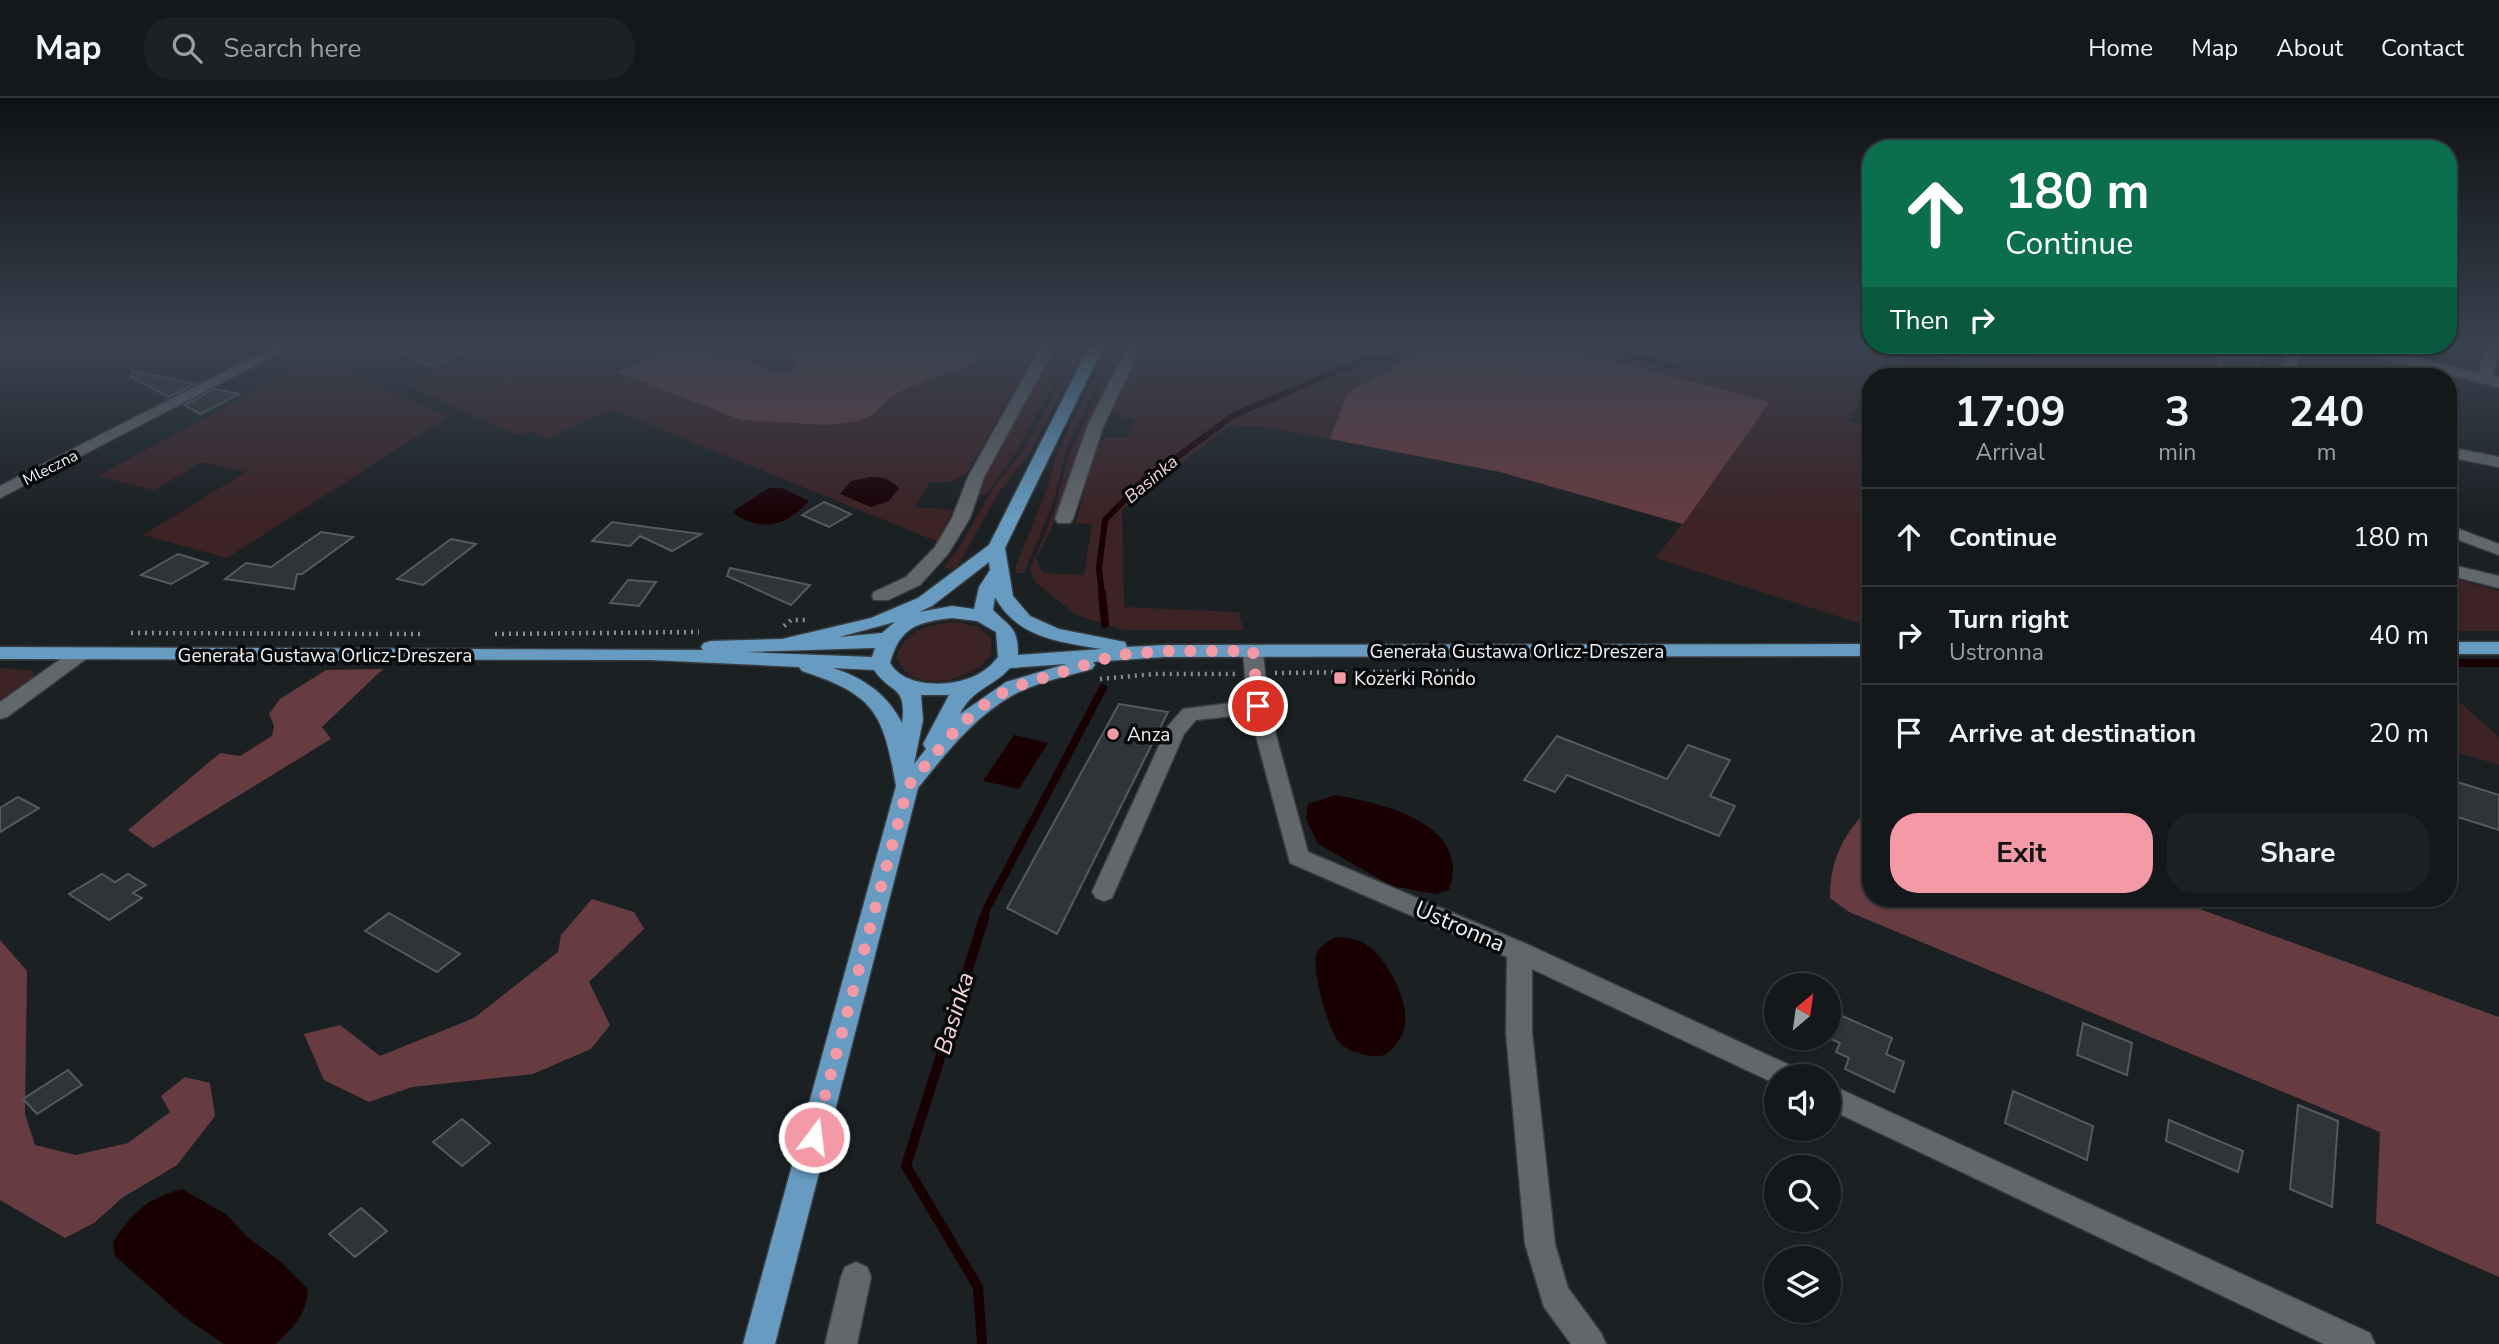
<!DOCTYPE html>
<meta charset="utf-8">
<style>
body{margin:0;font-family:"Nunito Sans",sans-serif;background:#1d2123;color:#f1f3f6;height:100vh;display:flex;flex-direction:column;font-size:26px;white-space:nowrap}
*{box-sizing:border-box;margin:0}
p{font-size:23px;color:#9da0a2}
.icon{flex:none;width:38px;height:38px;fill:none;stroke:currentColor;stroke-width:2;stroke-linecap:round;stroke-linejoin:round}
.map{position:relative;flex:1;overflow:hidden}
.details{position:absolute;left:1862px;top:270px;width:595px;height:539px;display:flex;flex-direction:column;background:#14181a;border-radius:28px;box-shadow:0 2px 5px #0004,0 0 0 2px #333739}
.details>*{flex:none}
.top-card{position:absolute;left:1862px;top:42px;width:595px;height:214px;border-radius:28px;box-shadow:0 2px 5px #0004,0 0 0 2px #333739;background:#0b6e4f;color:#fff;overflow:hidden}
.needle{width:46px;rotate:29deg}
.fabs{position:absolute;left:1764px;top:875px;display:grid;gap:14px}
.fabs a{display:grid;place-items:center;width:77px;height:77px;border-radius:50%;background:#14181a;box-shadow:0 2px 5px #0004,0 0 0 2px #333739;font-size:35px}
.pin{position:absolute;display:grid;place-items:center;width:60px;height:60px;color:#fff;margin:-30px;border:4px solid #fff;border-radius:50%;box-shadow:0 2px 7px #0007}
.me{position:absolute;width:77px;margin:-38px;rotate:15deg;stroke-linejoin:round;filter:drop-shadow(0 0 5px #0008)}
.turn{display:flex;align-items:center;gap:24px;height:147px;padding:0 28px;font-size:32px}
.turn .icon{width:91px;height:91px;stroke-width:2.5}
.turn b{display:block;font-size:49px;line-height:60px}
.then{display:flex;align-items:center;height:66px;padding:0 28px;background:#0003;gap:14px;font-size:26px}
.eta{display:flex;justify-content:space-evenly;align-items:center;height:119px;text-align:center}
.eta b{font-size:42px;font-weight:700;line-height:49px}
.primary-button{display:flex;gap:14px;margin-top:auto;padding:14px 28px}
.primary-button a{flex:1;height:80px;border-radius:28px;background:#f49aa6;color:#111;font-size:28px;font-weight:700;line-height:80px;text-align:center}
.primary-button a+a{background:#1d2123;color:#f1f3f6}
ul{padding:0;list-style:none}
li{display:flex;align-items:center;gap:21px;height:98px;padding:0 28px;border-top:2px solid #333739}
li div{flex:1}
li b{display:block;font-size:26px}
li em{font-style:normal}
header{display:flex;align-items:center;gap:42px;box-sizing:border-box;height:98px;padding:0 35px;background:#14181a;border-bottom:2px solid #333739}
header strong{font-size:33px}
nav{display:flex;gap:38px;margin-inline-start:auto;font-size:24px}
.search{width:490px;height:63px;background:#1d2123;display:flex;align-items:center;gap:18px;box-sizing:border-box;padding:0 24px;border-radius:28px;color:#9da0a2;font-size:26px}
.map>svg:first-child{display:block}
</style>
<header>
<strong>Map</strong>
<div class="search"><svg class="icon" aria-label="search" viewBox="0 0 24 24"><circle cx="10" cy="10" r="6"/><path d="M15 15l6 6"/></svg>Search here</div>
<nav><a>Home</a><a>Map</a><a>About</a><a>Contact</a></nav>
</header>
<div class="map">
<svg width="2499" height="1246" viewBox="0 0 2499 1246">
<rect width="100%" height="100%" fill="#1b2023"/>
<g fill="#3b2326">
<polygon points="453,247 567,247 558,251 741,322 826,327 860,323 872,317 893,297 927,281 962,271 982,260 987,253 978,247 1040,247 966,376 949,384 930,384 915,409 953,412 938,444 611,311 548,341 532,334 514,336 406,287 477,257"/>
<path d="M 690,247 L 778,247 L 798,265 L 795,271 C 790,273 785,276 779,276 C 767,275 759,267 749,263 C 729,255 708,256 690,247 Z"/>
<polygon points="1057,247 1076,247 1017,353 986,397 977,396 983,380"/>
<polygon points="1080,247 1085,247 1030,355 999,394 955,473 944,469 958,451 994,389 1024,351"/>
<polygon points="1109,247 1116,247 1066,352 1053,406 1024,475 1016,475 1016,468 1048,389 1056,358"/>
<polygon points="1120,247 1130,247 1080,353 1054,425 1036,461 1043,475 1084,477 1092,426 1076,425 1098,344 1110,339 1127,340 1136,321 1123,319 1113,312 1112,308 1141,247 1431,247 1347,294 1330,341 1268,329 1230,327 1122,412 1124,509 1239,514 1243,532 1123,532 1076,517 1035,484 1030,471 1054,413 1069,356"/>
<polygon points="1555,247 1894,247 1875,278 1871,278 1871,285 1848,323 1871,329 1871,529 1655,460 1683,425 1769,304"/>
<polygon points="1898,247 2176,247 2292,275 2291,278 2031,278"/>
<polygon points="317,259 447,319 227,460 143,437 246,374 202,364 154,392 98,378"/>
<polygon points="2448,479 2499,493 2499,533 2448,533"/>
<path d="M 957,524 L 978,529 L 991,540 L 992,555 C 976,584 906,599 897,558 C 904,531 933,525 957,524 Z"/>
<polygon points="0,570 34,573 33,581 0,605"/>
<polygon points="2448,594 2499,639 2499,667 2448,652"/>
</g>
<g fill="#663c41">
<polygon points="676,247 690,247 712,255 729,257 751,264 767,273 782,276 795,271 798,265 778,247 978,247 987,252 982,260 962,271 927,281 893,297 872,317 860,323 826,327 741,322 617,274"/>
<polygon points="1431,247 1555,247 1770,304 1683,426 1500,374 1330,341 1347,295"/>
<polygon points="383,571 322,629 331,641 153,750 128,732 220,655 240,658 272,638 274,628 269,616 280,601 326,572"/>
<path d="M 1871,708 L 1871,800 L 2169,800 L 2499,919 L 2499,1179 L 2376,1125 L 2380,1034 L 1849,814 L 1830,800 C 1830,761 1844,735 1871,708 Z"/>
<polygon points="592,801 634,814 644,831 589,884 610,927 591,951 533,976 412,989 369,1004 324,982 304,936 340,927 380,958 474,920 558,854 561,837"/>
<polygon points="0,842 27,873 25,1016 35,1047 76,1057 128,1045 170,1014 161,998 185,979 210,985 215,1018 177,1067 122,1100 94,1125 65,1140 0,1102"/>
</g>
<g fill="#180003">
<polygon points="1605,249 1632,254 1678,267 1679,272 1607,255"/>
<polygon points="1913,255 1970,268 1965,278 1945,278 1905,269"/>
<path d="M 871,379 C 883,379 890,381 899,390 L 889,403 L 871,409 L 840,396 L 851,383 Z"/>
<path d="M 769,390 L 782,390 L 809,403 C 787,428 762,434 734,416 L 735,412 Z"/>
<polygon points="1014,637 1048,645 1019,691 983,683"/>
<path d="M 1336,697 C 1384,706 1472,726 1449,792 L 1436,796 L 1392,788 L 1318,746 L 1306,721 L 1308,706 Z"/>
<path d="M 1336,839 C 1344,840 1355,840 1362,844 C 1387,856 1415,911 1402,937 C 1398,944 1393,953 1384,957 C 1373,961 1347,954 1339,944 C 1328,932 1312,873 1316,857 C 1318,848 1328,844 1336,839 Z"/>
<path d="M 182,1091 L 227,1117 L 247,1139 L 281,1164 L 308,1191 C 306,1218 295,1227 276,1246 L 224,1246 L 183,1218 L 115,1158 L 113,1144 C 135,1112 145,1102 182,1091 Z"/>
</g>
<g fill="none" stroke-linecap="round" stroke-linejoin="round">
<polyline stroke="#180003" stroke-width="6" points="1102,497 1099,470 1105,422 1140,386 1234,317 1366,261 1400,257 1404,247"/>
<g stroke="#180003" stroke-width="8">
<polyline points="1102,495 1105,526"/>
<polyline points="2448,565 2499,565"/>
<polyline points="983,822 987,810 1103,590"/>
</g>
<polyline stroke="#180003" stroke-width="10" points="982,1246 978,1189 906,1068 984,820"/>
</g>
<g fill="#303437" stroke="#565a5e" stroke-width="2">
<polygon points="380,247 431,247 460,256 433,269"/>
<polygon points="2228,247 2266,247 2252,278 2214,278"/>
<polygon points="133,273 194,286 169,299 131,279"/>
<polygon points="215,291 239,296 201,316 184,307"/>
<polygon points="824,404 831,407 851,416 829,429 802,417"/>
<polygon points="612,424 625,426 701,436 672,453 640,438 630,448 592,443"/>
<polygon points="321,434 353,439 302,476 297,476 294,491 225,481 246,465 271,469"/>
<polygon points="451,441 476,446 423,487 397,481"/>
<polygon points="178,456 208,465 171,486 141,477"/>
<polygon points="730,470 810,487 791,507 727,478"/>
<polygon points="628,482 656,484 639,508 610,505"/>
<polygon points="1119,606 1168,614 1057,836 1007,810"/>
<polygon points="1557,638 1667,681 1688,647 1730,662 1710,698 1735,708 1719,738 1567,677 1555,694 1524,682"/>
<polygon points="2448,681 2499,697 2499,732 2448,716"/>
<polygon points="18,699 39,710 0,734 0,710"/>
<polygon points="102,776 115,784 128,776 146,787 133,795 142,800 109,822 69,796"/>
<polygon points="389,815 460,856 437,874 365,833"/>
<polygon points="1829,912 1892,940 1886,956 1904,964 1894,994 1845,971 1849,960 1836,954 1840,945 1829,940"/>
<polygon points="2083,925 2132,945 2127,977 2077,957"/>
<polygon points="68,972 82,987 37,1016 23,1001"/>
<polygon points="2013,993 2093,1028 2087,1062 2005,1025"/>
<polygon points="2298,1007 2338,1023 2332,1109 2290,1091"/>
<polygon points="462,1021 490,1045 462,1068 433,1044"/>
<polygon points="2169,1022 2243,1053 2238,1074 2166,1043"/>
<polygon points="361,1110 387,1133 355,1159 329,1136"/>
</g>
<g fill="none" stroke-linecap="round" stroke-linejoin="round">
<defs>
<g id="minor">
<polygon points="277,247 294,247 0,400 0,388"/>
<polygon points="1042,247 1056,247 984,379 970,420 948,456 920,487 888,502 874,502 872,498 874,494 906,479 935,449 952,420 968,379"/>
<polygon points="1128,247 1142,247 1103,329 1073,421 1070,425 1058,425 1055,421 1087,329"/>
<polygon points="2291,247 2305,247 2292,278 2278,278"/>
<polygon points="2337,247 2361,247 2479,275 2485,247 2499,247 2493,278 2499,279 2499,289 2339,250"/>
<polygon points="2448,349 2499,359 2499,369 2448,359"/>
<polygon points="2448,427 2499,446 2499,457 2448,438"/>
<polygon points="2448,466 2499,478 2499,490 2448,477"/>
<polygon points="1253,547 1260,549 1263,553 1268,608 1308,754 1529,847 1796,970 1800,978 1776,978 1776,986 1532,871 1532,935 1555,1146 1568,1190 1601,1235 1606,1246 1571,1246 1544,1209 1525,1146 1506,935 1507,859 1290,765 1250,616 1196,622 1184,636 1112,800 1104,803 1096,800 1092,794 1168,628 1183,611 1247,603 1243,553 1246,549"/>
<polygon points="79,551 86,553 89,557 86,561 7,619 0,621 0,604 72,553"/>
<polygon points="1829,986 2370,1235 2375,1246 2324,1246 1829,1011"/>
<polygon points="856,1164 867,1169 871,1179 857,1246 825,1246 841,1179 845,1169"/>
</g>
<g id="major">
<path d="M 1090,247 L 1104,247 L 1005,450 L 1013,498 L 1030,518 L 1059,531 L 1125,544 L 1127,549 L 1164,547 L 1871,546 L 1871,558 L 1164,559 L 1093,564 L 1095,567 L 1092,571 C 1068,578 1042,583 1019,594 C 977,615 947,654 918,690 L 775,1246 L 743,1246 L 896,688 C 883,614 875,597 802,573 L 799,569 L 650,562 L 0,561 L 0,549 L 703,552 L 701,549 L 704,545 L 711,543 L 782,541 L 871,520 L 918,500 L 989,447 ZM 989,464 L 990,472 L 979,489 L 974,511 L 952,508 L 919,514 L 932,508 ZM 995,499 C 1017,540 1060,544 1102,551 L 1018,557 C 1018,529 1011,530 993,512 ZM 952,520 L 977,523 L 996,534 L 998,559 C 994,563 991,568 986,571 C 963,590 906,593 890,565 C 900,529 917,524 952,520 ZM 895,524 L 882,535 L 839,539 ZM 875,550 L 872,559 L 746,554 L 873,550 ZM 1066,566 L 1006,584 L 960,616 C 972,591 993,589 1010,570 ZM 833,570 L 874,572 C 891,597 907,586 902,625 C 887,596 864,580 833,570 ZM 921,597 L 949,597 L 923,646 L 926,651 L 914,666 L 923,622 Z"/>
<rect x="2448" y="544" width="51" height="12"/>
</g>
</defs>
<use href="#minor" stroke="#393c3f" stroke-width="3"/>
<use href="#major" stroke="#393c3f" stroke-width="3"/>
<g stroke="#8a8e91" stroke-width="4.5" stroke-dasharray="2 5" stroke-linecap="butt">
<polyline points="784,528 791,522 805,522"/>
<polyline points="131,535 381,536"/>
<polyline points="390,536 420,536"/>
<polyline points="495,536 699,534"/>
<polyline points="1275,575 1462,573"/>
<polyline points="1100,581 1154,576 1235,576"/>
</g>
<use href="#minor" fill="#62676b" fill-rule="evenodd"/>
<use href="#major" fill="#679bc1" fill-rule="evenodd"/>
</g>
<linearGradient id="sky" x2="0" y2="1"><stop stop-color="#0f1213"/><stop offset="0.59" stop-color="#394250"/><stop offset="1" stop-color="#394250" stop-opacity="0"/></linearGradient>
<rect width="2499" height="421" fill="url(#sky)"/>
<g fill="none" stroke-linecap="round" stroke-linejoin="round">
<polyline stroke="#f49aa6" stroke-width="12" stroke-dasharray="0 21.6" points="814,1039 908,688 958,629 989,603 1011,590 1117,557 1164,553 1253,553 1258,608"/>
</g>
<g fill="#f49aa6" stroke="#07090a" stroke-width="2.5">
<rect x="1333" y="573" width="14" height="14" rx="3.5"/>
<circle cx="1113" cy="636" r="7"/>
</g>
<g text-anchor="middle" stroke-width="7" stroke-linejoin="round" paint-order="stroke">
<g font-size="16" fill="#eef1f4" stroke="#07090a">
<text transform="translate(50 369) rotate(-27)" y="6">Mleczna</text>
</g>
<g font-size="18" font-style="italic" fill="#f5d5d8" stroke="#07090a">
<text transform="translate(1151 381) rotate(-40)" y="6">Basinka</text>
</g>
<g font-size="19" fill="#eef1f4" stroke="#07090a">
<text x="1517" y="560">Generała Gustawa Orlicz-Dreszera</text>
<text x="325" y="564">Generała Gustawa Orlicz-Dreszera</text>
</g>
<g font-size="19" fill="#eef1f4" stroke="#07090a" text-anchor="start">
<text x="1354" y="587">Kozerki Rondo</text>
<text x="1127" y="643">Anza</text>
</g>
<g font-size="23" fill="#eef1f4" stroke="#07090a">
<text transform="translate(1460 828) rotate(23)" y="8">Ustronna</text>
</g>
<g font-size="24" font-style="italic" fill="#f5d5d8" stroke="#07090a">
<text transform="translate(954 915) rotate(-73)" y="8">Basinka</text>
</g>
</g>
</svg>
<div class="fabs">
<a><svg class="needle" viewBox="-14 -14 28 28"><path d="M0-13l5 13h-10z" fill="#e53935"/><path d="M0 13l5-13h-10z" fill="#9da0a2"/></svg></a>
<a><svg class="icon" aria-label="sound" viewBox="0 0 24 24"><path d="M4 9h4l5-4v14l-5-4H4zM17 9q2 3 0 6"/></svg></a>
<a><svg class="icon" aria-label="search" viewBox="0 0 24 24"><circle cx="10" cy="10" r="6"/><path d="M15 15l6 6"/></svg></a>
<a><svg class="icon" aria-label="layers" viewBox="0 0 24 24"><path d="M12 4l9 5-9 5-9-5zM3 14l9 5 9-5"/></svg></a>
</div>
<div class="pin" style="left:1258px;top:608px;background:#d93025"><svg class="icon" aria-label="arrive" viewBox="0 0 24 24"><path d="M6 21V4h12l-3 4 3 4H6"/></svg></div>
<svg class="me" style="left:814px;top:1039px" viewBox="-20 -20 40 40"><circle r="17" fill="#f49aa6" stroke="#fff" stroke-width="3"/><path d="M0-11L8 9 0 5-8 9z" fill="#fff"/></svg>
<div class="top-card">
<div class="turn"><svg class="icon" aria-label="ahead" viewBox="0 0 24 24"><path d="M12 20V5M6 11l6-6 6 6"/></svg><div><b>180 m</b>Continue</div></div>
<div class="then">Then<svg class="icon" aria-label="right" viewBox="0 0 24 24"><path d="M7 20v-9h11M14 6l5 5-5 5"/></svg></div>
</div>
<section class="details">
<div class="eta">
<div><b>17:09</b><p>Arrival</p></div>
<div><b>3</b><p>min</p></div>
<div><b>240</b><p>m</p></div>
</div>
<ul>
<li><svg class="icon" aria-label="ahead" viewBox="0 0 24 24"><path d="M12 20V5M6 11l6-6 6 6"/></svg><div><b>Continue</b></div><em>180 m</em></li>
<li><svg class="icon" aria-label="right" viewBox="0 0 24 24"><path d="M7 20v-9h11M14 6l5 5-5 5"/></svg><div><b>Turn right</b><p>Ustronna</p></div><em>40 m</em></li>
<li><svg class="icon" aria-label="arrive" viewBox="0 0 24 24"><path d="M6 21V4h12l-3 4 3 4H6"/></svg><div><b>Arrive at destination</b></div><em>20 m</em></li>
</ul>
<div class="primary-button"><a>Exit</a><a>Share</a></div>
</section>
</div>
